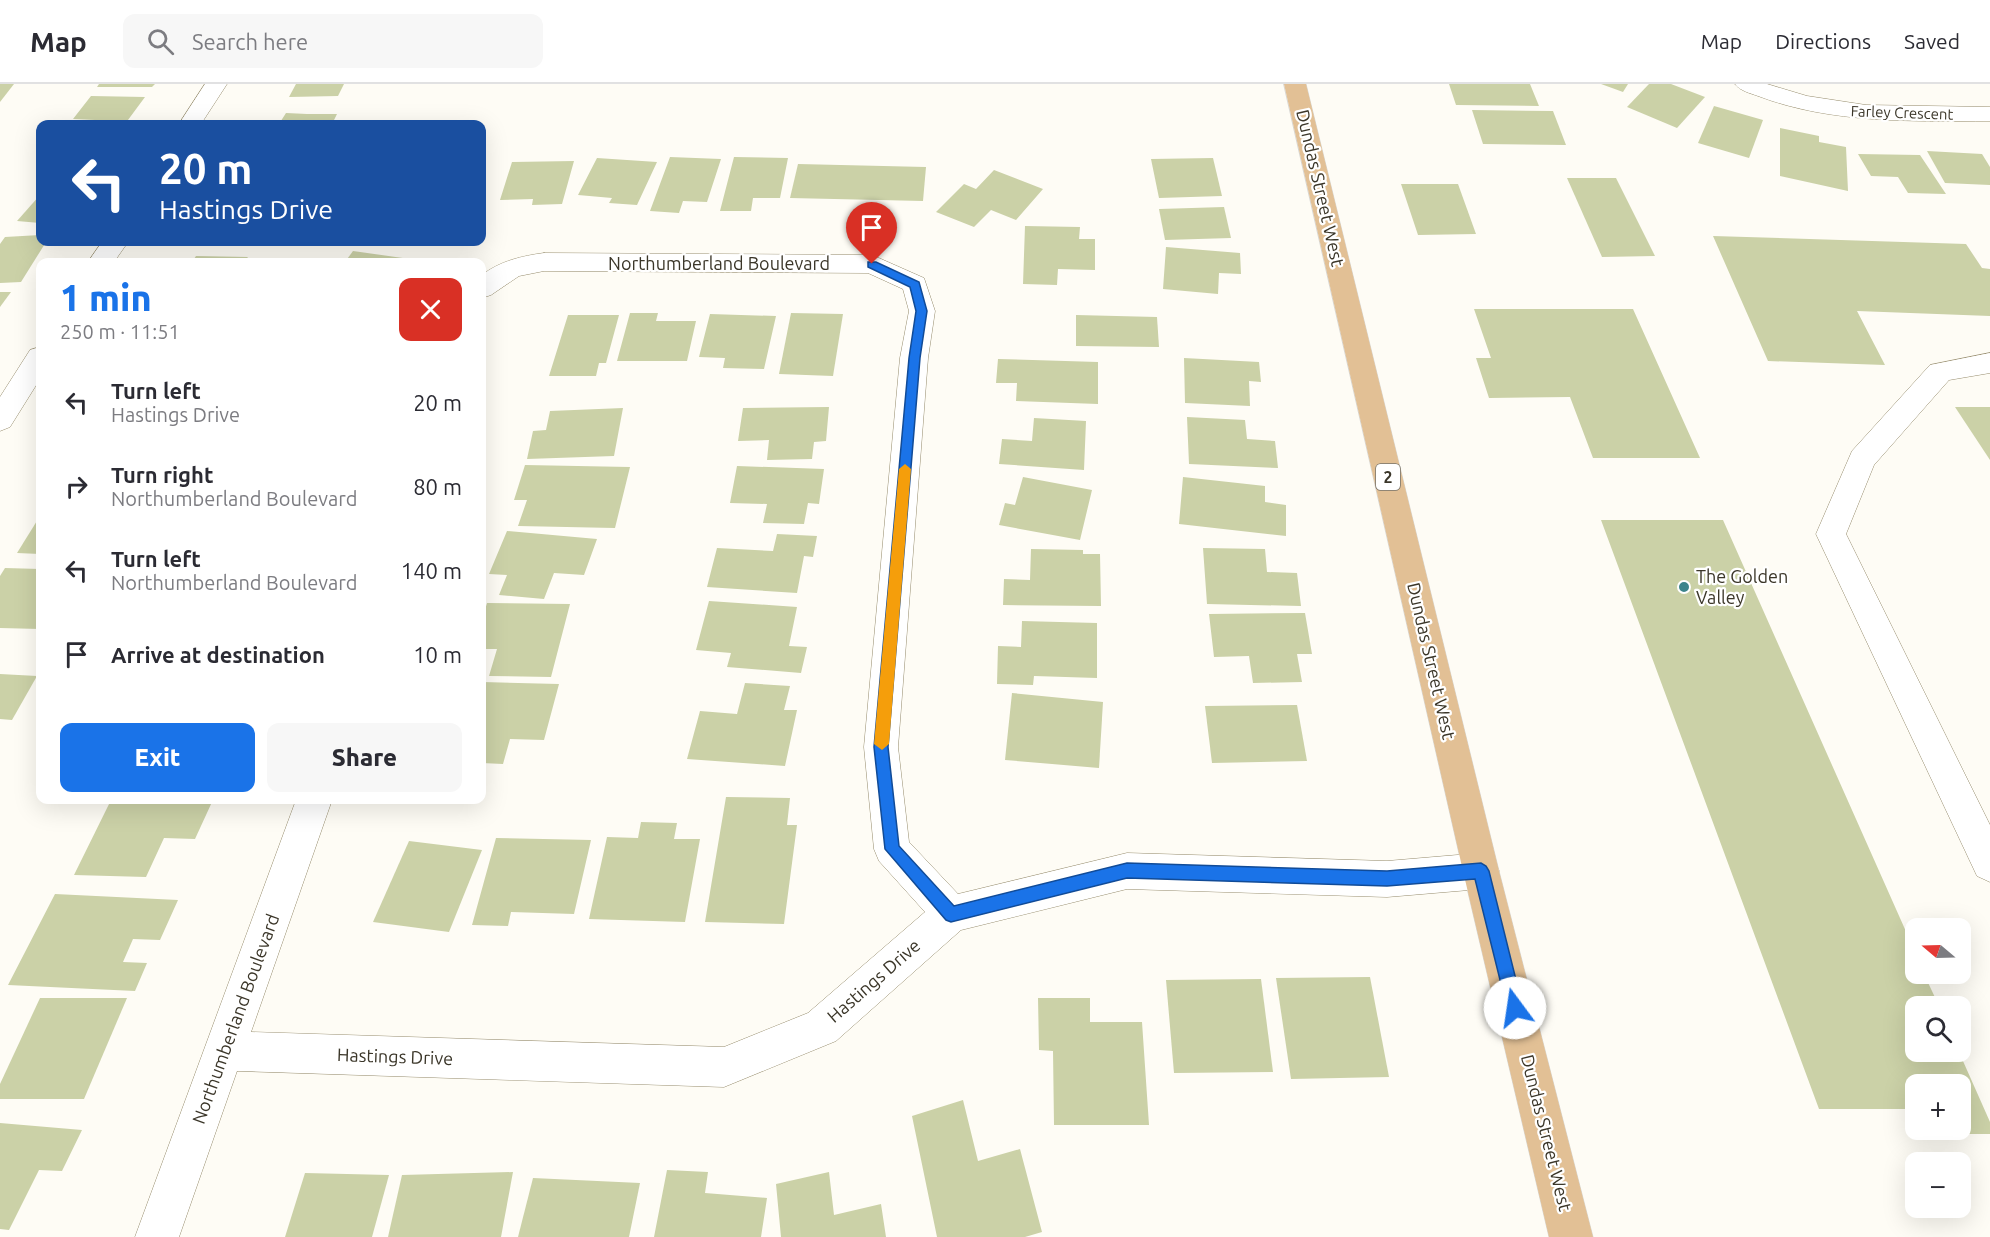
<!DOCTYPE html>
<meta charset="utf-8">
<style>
body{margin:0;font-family:Ubuntu,sans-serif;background:#f7f7f7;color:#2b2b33;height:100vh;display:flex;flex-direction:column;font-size:22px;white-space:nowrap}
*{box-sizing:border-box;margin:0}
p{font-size:20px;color:#7c7c81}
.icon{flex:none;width:33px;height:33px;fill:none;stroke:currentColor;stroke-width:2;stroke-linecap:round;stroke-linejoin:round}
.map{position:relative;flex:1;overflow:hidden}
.sheet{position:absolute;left:36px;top:174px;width:450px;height:546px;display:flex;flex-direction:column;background:#fff;border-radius:12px;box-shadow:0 6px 24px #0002}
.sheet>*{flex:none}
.top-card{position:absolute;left:36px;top:36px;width:450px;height:126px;border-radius:12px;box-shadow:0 6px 24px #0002;background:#1a4fa0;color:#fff;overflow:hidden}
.needle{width:39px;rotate:289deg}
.buttons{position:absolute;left:1905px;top:834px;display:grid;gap:12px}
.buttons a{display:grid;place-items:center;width:66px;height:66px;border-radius:12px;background:#fff;box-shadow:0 6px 24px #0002;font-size:30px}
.pin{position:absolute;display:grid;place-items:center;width:51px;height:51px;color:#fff;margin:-62px -26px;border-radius:50% 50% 50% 0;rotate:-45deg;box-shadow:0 0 6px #0007}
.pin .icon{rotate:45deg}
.me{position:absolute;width:66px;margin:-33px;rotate:346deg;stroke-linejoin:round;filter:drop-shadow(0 0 4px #0008)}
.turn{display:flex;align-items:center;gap:21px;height:126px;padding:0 24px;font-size:27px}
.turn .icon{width:78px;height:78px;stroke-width:2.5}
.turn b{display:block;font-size:42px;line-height:51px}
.round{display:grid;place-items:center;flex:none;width:63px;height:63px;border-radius:12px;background:#f7f7f7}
.overview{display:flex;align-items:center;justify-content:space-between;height:102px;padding:0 24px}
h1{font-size:36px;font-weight:800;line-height:45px;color:#1a73e8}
.button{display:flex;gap:12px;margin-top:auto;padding:12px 24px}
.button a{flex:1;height:69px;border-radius:12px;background:#1a73e8;color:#fff;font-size:24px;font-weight:800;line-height:69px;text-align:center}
.button a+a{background:#f7f7f7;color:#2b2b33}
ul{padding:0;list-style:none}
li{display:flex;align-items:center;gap:18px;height:84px;padding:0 24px}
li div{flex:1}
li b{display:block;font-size:22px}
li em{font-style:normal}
header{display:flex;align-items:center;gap:36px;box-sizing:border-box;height:84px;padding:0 30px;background:#fff;border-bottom:2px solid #e1e1e2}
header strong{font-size:28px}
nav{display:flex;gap:33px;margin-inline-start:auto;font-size:21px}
.search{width:420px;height:54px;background:#f7f7f7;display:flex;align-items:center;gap:15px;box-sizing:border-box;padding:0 21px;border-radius:12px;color:#7c7c81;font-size:22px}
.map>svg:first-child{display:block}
</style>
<header>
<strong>Map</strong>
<div class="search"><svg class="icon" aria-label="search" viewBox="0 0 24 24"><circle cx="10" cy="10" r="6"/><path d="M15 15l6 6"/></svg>Search here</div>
<nav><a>Map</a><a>Directions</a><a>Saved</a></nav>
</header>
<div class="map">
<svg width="1990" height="1153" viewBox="0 0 1990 1153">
<rect width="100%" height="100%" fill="#fefcf5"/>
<g fill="#cbd1a7">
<polygon points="0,0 14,0 0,18"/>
<polygon points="99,0 155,0 152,3 97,3"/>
<polygon points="296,0 344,0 338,12 289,13"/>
<polygon points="1449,0 1530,0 1539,22 1456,21"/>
<polygon points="1601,0 1628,0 1623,8"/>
<polygon points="1649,0 1671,0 1705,13 1677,44 1627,23"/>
<polygon points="91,12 145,13 125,40 92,40 95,36 73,35"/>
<polygon points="1714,22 1763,36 1749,74 1698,59"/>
<polygon points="1472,26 1553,27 1566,61 1483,60"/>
<polygon points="286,29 307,30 337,30 332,40 279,40"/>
<polygon points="1780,44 1819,52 1819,58 1846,63 1848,107 1780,92"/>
<polygon points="1927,67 1982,70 1990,83 1990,101 1945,99"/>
<polygon points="1858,70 1920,71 1946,110 1908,109 1898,93 1871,92"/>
<polygon points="670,73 721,75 707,118 683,117 679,129 650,127"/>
<polygon points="734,73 788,74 780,114 753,114 751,127 720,127"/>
<polygon points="597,74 657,78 637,121 609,119 612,114 578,111"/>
<polygon points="1213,74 1222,112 1159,114 1151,75"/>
<polygon points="574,77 562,120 532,121 533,115 500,116 512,78"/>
<polygon points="798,80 926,83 923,117 790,114"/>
<polygon points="994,86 1043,105 1016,136 991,126 974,143 936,128 964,100 976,105"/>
<polygon points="1567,94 1616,94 1655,172 1602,173"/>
<polygon points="1401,100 1458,100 1476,150 1418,151"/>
<polygon points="40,111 40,139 17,137"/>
<polygon points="1224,123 1231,154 1165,156 1159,125"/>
<polygon points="1025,142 1080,143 1079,155 1095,155 1095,186 1058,185 1057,201 1023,200"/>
<polygon points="40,151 40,158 46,158 21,198 0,199 0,160 5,153"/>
<polygon points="1713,152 1966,160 1982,184 1990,185 1990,232 1857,227 1885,281 1768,277"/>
<polygon points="1166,163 1240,169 1241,190 1219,189 1218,210 1163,205"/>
<polygon points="353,167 417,176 416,178 345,178"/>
<polygon points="196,172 248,173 244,178 192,178"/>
<polygon points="0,208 11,208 0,223"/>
<polygon points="1474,225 1633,225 1700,374 1593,374 1570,313 1489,314 1476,274 1491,274"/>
<polygon points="630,229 658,229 656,237 696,237 687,277 617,277"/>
<polygon points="791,229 843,230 833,292 779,290"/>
<polygon points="710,230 776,232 764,285 723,284 725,274 699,273"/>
<polygon points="568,231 619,231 606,279 599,279 596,292 549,292"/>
<polygon points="1076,231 1157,233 1159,263 1076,262"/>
<polygon points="1184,274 1259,278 1261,298 1249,297 1250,322 1185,319"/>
<polygon points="998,275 1098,278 1098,320 1016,317 1017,299 996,299"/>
<polygon points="829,323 826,357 814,358 812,375 767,376 769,356 738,357 743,324"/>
<polygon points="1955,323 1990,323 1990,376"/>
<polygon points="623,324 614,372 527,375 533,347 546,346 550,327"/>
<polygon points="1187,333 1245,336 1247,355 1275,357 1278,384 1189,380"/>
<polygon points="1034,334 1086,337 1084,386 999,380 1002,355 1032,357"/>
<polygon points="525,381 630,383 615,444 518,442 527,416 514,416"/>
<polygon points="737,382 824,385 819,420 808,419 804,440 763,439 767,420 730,419"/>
<polygon points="1023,393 1092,406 1080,456 999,441 1005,419 1015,421"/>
<polygon points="1183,393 1265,402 1265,418 1286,421 1286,452 1179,440"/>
<polygon points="40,432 40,470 17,469"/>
<polygon points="1601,436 1723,436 1916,870 1916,890 1924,890 1939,922 1916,922 1916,968 1959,968 1990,1038 1990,1050 1928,1050 1926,1046 1960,1046 1960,1000 1916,1000 1916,1025 1819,1025"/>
<polygon points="507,447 597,455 584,491 554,489 544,515 499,511 507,491 489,490"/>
<polygon points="777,450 817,452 813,473 804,472 797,509 707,503 717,464 773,467"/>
<polygon points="1203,464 1265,465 1267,488 1297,489 1301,522 1207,520"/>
<polygon points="1031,465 1083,466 1083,470 1100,470 1101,522 1003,521 1004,495 1030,496"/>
<polygon points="5,484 40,485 40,545 0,544 0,492"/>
<polygon points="709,517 797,523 789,562 807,563 801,589 727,583 731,569 696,566"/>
<polygon points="487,519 570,520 551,593 489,592 497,565 482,565 482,536"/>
<polygon points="1305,529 1312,570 1297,570 1302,598 1253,599 1249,572 1214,573 1209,530"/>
<polygon points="1022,537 1097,539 1097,594 1034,592 1033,601 997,600 998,562 1021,563"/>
<polygon points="0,590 37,592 12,636 0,635"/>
<polygon points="482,598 559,600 544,656 510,655 503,680 482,679"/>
<polygon points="745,599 790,602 784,626 797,626 785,682 687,675 700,627 737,630"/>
<polygon points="1012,609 1103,618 1099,684 1005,676"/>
<polygon points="1297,621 1307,677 1212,679 1205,622"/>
<polygon points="726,713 790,714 787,741 797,741 784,840 705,838"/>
<polygon points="111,716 126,716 212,718 195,755 164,754 146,793 74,791"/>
<polygon points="641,738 677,739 674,755 700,755 685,838 589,835 607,753 638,754"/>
<polygon points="496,754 591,756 574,830 511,828 508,842 472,841"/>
<polygon points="409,757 482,766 449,848 373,838"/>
<polygon points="55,810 178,816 160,856 133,855 123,878 147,879 135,907 8,901"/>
<polygon points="1370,893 1389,993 1291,995 1276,894"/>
<polygon points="1261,895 1273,988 1174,989 1166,896"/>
<polygon points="40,914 127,914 84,1015 0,1015 0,1000"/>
<polygon points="1038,914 1090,914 1090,938 1142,938 1149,1041 1054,1041 1053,967 1039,966"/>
<polygon points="963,1016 978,1077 1020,1065 1042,1148 1025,1153 937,1153 912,1032"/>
<polygon points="0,1039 82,1046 62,1087 39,1086 9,1146 0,1145"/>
<polygon points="667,1086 708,1088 705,1109 767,1114 761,1153 654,1153"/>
<polygon points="513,1088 501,1153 388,1153 402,1091"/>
<polygon points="829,1088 834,1131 881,1120 886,1153 781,1153 776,1100"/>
<polygon points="305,1089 389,1091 372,1153 285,1153"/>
<polygon points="533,1094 640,1099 629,1153 518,1153"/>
</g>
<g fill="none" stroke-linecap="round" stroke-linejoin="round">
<defs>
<g id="minor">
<polygon points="205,0 227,0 201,40 179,40"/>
<path d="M 1735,0 L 1767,0 L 1807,12 L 1866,21 L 1990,23 L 1990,37 C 1913,37 1832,40 1758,12 C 1750,9 1740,7 1735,0 Z"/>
<polygon points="102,158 128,158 114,178 88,178"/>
<path d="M 544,169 L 872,171 L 924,194 L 935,227 L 928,274 L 898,663 L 909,758 L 958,810 L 1127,769 L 1387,777 L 1481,769 L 1494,775 L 1499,787 L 1494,799 L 1481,805 L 1387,813 L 1127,805 L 961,846 L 836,957 L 724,1003 L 237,987 L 179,1153 L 135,1153 L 296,716 L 332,716 L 251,948 L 724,963 L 808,929 L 925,828 L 879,777 L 874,765 L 864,663 L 900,274 L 909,227 L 903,205 L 868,189 L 544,187 L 519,192 L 491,211 L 482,214 L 482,191 C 500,177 522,172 544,169 Z"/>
<polygon points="40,263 40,295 10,343 0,347 0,313 30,266"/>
<polygon points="1990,269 1990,289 1949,296 1874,381 1846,450 1990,741 1990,798 1977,792 1816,450 1852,367 1930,281"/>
</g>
<polygon id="major" points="1284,0 1306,0 1499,787 1593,1153 1549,1153 1463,787"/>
</defs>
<use href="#minor" stroke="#968c6d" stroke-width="1"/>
<use href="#major" stroke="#d8d7d4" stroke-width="1"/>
<use href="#minor" fill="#fff" fill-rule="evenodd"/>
<use href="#major" fill="#e2c095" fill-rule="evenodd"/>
</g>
<polygon fill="#1a73e8" stroke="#114b97" stroke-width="1.5" points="868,178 876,178 919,198 927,227 920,274 888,663 899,762 954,822 1127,779 1387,787 1481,779 1486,782 1489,787 1523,924 1521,929 1515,932 1509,929 1507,924 1475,795 1387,802 1127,794 951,838 946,836 885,765 874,663 909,274 916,227 910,203 868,183"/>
<polygon fill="#f59e0b" points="905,380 911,385 889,660 882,666 874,660 899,385"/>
<circle fill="#3c848b" stroke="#fff" stroke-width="2" cx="1684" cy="503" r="6"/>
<g text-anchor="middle" stroke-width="4.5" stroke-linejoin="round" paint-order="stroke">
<g font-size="15" fill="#3b3629" stroke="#fff">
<text transform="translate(1902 29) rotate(2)" y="5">Farley Crescent</text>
</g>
<rect fill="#fff" stroke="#767269" stroke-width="1.5" x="1376" y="380" width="24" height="26" rx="4.5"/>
<g font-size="16" font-weight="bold" fill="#3b3629">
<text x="1388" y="399">2</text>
</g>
<g font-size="18" fill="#3b3629" stroke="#fff">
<text transform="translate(1320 104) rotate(77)" y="6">Dundas Street West</text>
<text x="719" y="186">Northumberland Boulevard</text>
<text transform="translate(1431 577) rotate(77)" y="6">Dundas Street West</text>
<text transform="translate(874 897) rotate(-41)" y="6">Hastings Drive</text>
<text transform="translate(236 935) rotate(-70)" y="6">Northumberland Boulevard</text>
<text transform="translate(395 973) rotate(2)" y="6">Hastings Drive</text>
<text transform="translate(1546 1049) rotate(76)" y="6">Dundas Street West</text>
</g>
<g font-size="18" fill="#3b3629" stroke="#fff" text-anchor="start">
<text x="1696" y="499">The Golden<tspan x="1696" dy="21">Valley</tspan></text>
</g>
</g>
</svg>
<div class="buttons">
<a><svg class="needle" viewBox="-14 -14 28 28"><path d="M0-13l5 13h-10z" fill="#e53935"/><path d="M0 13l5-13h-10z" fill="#7c7c81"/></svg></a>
<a><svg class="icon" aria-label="search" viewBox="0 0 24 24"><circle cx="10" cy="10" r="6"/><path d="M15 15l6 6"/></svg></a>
<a>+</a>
<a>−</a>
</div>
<div class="pin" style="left:872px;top:180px;background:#d93025"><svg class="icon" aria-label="arrive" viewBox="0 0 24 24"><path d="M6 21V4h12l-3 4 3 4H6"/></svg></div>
<svg class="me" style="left:1515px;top:924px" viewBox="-20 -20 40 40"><circle r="19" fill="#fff"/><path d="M0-13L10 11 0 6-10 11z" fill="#1a73e8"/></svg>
<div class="top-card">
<div class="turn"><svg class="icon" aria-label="left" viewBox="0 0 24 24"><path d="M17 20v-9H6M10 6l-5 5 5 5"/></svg><div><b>20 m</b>Hastings Drive</div></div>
</div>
<section class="sheet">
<div class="overview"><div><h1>1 min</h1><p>250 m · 11:51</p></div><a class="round" style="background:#d93025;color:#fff"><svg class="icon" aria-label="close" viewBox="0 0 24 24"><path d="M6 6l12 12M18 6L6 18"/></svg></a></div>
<ul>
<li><svg class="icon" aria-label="left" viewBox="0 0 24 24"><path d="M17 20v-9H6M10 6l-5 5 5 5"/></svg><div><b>Turn left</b><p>Hastings Drive</p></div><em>20 m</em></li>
<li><svg class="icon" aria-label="right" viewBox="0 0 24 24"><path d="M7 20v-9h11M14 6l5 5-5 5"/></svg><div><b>Turn right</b><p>Northumberland Boulevard</p></div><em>80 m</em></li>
<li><svg class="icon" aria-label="left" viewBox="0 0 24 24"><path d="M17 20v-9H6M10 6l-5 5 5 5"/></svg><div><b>Turn left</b><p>Northumberland Boulevard</p></div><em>140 m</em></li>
<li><svg class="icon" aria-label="arrive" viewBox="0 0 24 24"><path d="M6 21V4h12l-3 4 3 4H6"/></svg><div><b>Arrive at destination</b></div><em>10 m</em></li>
</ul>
<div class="button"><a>Exit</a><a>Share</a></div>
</section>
</div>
